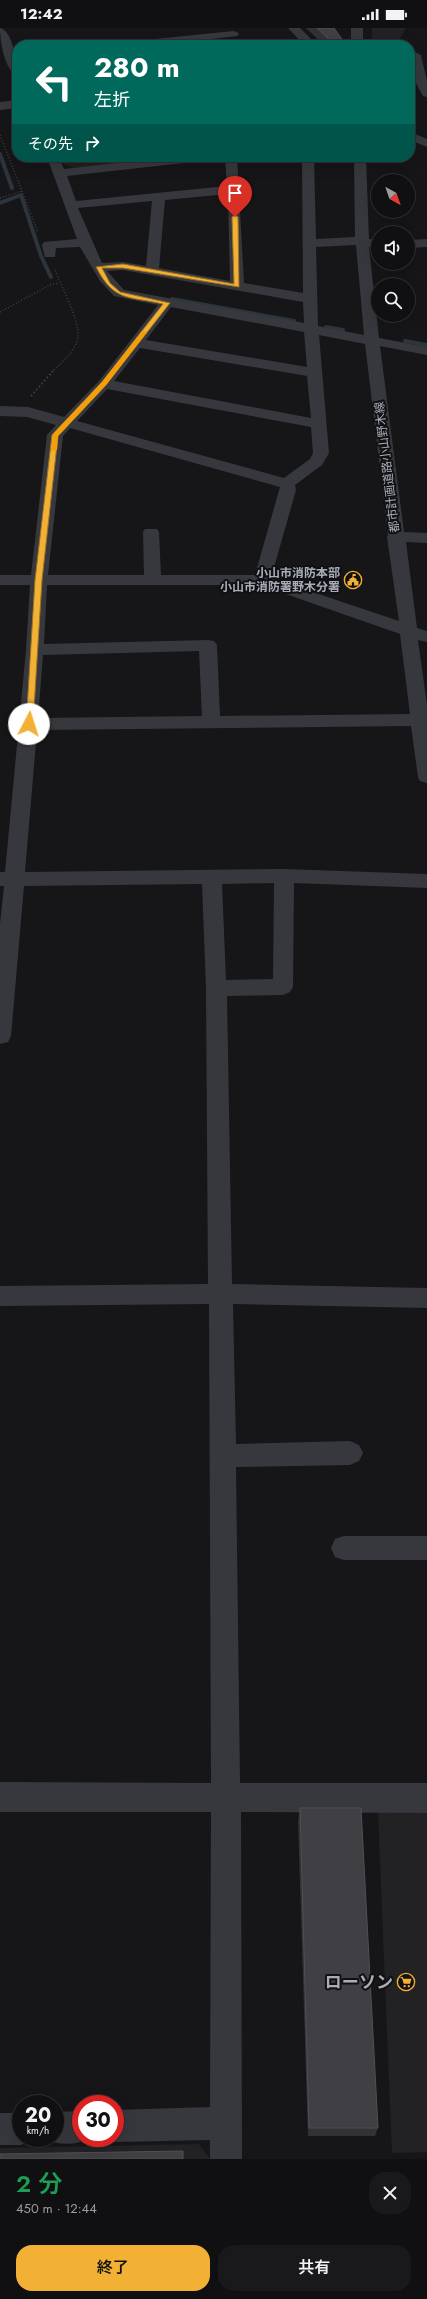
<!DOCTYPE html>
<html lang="ja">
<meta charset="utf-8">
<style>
body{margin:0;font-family:Jost,"Noto Sans JP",sans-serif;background:#19191b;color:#f1f3f6;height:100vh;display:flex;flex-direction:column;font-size:15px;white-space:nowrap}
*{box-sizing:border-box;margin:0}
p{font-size:13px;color:#9c9d9f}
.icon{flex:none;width:22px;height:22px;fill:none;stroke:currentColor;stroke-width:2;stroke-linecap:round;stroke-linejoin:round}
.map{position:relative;height:2131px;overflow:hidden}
.panel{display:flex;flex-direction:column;background:#101012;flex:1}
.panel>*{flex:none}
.hud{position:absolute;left:12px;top:12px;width:403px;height:122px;border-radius:16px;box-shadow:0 4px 16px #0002,0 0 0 1px #303032;background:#00695c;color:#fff;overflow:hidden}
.needle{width:26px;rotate:140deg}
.buttons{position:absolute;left:371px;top:146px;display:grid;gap:8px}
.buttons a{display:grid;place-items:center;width:44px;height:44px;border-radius:50%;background:#101012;box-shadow:0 4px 16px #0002,0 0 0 1px #303032;font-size:20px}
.speed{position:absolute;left:12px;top:2067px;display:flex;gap:8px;font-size:20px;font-weight:700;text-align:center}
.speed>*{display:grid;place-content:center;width:52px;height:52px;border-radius:50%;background:#101012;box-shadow:0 4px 16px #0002,0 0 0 1px #303032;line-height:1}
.speed small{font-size:10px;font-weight:400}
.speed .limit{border:6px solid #d22;background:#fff;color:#111}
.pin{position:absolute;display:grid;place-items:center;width:34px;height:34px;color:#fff;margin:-41px -17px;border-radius:50% 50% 50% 0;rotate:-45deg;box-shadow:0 0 4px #0007}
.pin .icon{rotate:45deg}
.me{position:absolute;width:44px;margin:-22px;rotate:5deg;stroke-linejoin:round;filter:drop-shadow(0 0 3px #0008)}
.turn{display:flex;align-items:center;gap:14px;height:84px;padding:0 16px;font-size:18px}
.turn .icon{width:52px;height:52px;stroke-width:2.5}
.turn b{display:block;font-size:28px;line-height:34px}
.then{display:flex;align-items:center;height:38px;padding:0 16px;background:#0003;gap:8px;font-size:15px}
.round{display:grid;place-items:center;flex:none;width:42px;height:42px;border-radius:16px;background:#19191b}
.summary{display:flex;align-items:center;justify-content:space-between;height:68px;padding:0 16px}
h1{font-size:24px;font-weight:600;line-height:30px;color:#1e9e55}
.cta{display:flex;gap:8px;margin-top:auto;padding:8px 16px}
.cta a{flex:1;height:46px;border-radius:16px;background:#f2b134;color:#111;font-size:16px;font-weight:600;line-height:46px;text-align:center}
.cta a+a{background:#19191b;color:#f1f3f6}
.status{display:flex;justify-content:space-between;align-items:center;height:28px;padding:0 20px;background:#101012;direction:ltr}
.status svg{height:11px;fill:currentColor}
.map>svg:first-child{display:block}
</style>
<div class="status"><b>12:42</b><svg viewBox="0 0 49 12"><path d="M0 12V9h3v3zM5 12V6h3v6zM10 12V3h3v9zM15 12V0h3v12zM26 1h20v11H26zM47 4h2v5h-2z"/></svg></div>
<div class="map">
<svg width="427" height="2131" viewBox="0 0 427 2131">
<rect width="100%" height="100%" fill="#161618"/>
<g fill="#222225">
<polygon points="372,0 406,0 396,17 387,17 372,11"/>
<polygon points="427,1782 427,2124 392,2125 378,1784"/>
<polygon points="199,2116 210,2131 0,2131 0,2120"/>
</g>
<polygon fill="#1c231d" points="61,129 151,129 152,130 146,133 73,140 64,136"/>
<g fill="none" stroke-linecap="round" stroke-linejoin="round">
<g stroke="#2c353c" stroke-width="4">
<polyline points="0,126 12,160"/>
<polyline points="0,175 21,167 41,228 51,249"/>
<polyline points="172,271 294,293"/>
<polyline points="326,299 343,302"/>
<polyline points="405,313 427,317"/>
</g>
<g stroke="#3d3f44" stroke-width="1.5" stroke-dasharray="1 2" stroke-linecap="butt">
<polyline points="0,107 38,204"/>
<polyline points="0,170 22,163"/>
<polyline points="0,284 50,257 59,255"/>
<path d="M 52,344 C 61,335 76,323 78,309 C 80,294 61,257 55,242"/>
</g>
<polyline stroke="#3d3f44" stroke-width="2" stroke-dasharray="1.5 2.5" stroke-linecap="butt" points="31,368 53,343"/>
<g fill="#37383d" fill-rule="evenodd">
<path d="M 0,0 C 13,2 17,36 17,47 C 4,43 0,11 0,0 Z"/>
<polygon points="288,0 300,0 317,17 304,17"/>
<rect x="351" y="0" width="12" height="17"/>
<polygon points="233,3 237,4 239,6 237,8 160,17 120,17 126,14"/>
<path d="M 415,24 L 421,27 L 427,53 L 427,69 L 423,68 C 416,57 407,37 411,25 Z"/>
<polygon points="17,72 17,80 0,82 0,74"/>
<polygon points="410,104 427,111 427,119 410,112"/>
<path d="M 47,129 L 59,129 L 64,141 L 168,129 L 208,129 L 202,133 L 67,148 L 76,173 L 227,158 L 225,129 L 237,129 L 244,255 L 303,265 L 302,129 L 314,129 L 316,211 L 355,209 L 354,129 L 366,129 L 369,211 L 378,212 L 378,220 L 369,219 L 379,310 L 427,319 L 427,327 L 380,318 L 404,504 L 427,505 L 427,515 L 406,514 L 417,600 L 427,603 L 427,614 L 418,612 L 427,677 L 427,755 L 420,753 L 418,749 L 411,698 L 37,702 L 25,844 L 284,841 L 427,846 L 427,860 L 294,855 L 293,959 L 290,964 L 283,967 L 227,968 L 232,1256 L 427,1260 L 427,1280 L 233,1276 L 236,1416 L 350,1413 L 359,1417 L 363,1425 L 359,1433 L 350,1437 L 236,1439 L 240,1755 L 427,1755 L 427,1785 L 241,1784 L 242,2131 L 210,2131 L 210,2112 L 115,2114 L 105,2110 L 115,2110 L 115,2082 L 210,2079 L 211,1784 L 0,1784 L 0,1754 L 211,1755 L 209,1276 L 0,1278 L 0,1258 L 208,1256 L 206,960 L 202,856 L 24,858 L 11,1008 L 8,1014 L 0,1016 L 0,896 L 4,858 L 0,858 L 0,844 L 5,844 L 26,622 L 30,557 L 0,557 L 0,547 L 31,547 L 47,407 L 56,397 L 27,389 L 0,388 L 0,378 L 28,379 L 64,389 L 99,353 L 158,277 L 114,268 L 100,253 L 80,219 L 56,220 L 55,229 L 45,229 L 42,217 L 44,214 L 77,211 ZM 228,166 L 230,253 L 159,240 L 165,172 ZM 152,173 L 146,238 L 123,234 L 102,235 L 78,180 ZM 356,217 L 364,307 L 318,298 L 316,219 ZM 123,242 L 303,274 L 304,295 L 124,262 L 107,243 ZM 171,279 L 304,304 L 307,339 L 146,312 ZM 319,307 L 365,316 L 388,507 L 387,509 L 399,593 L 271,550 L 296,462 L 295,457 L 322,437 L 329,425 ZM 140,320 L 307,348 L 311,390 L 114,353 ZM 107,361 L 311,399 L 313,425 L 310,431 L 284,450 L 77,393 ZM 70,400 L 280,459 L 255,547 L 161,547 L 159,504 L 157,501 L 145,501 L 143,504 L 144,547 L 48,547 L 63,408 ZM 47,557 L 260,557 L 400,606 L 410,686 L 220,688 L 217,617 L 214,613 L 208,612 L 44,616 ZM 199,623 L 202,688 L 38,690 L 43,627 ZM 274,855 L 273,951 L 226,952 L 222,856 Z"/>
<polygon points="427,211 427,219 408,220 408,212"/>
<polygon points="344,1508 427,1508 427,1532 344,1532 335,1529 331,1520 335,1511"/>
<path d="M 81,2083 L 81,2110 L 92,2110 C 76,2117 60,2118 44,2111 L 55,2110 L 55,2084 Z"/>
<polygon points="0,2085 21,2085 21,2110 33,2110 32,2112 21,2117 0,2117"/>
</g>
</g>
<g fill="#323236">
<polygon points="306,0 334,0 344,17 324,17"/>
<polygon points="300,1780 378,2100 375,2108 308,2108 298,1793"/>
</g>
<g fill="#3f3f44" stroke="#4f5156">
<polygon points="317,0 334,0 344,14 340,17 335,17"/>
<polygon points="300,1780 361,1780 378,2100 309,2100"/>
<polygon points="183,2123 183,2131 0,2131 0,2126"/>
</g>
<path fill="#f2b134" stroke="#9d7322" d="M 235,187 L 238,189 L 239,259 L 123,240 L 102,240 L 110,255 L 120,264 L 170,275 L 106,357 L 58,408 L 42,552 L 33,696 L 26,698 L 35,552 L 52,407 L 102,354 L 163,276 C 128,268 114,274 96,239 L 123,236 L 234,256 L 232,189 Z"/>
<polygon fill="#f59e0b" points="142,303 147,304 106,357 58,408 57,422 51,423 53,406 102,354"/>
<defs>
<symbol id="civic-ring" viewBox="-11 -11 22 22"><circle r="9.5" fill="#111113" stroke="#f2b134" stroke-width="1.5"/><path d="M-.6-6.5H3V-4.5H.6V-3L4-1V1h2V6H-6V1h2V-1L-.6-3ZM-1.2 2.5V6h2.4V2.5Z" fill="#f2b134"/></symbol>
<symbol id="supermarket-ring" viewBox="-11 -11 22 22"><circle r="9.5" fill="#111113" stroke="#f2b134" stroke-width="1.5"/><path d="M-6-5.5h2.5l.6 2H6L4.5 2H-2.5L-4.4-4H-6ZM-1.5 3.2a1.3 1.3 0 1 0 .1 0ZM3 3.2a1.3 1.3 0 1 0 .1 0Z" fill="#f2b134"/></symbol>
</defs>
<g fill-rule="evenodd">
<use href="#civic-ring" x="343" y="542" width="20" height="20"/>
<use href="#supermarket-ring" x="396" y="1944" width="20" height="20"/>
</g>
<g text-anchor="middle" stroke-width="4" stroke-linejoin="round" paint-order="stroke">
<g font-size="12" fill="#a8adb8" stroke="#111113">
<text transform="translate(387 439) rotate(-97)" y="4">都市計画道路小山野木線</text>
</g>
<g font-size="12" font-weight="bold" fill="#a8adb8" stroke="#111113" text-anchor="end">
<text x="340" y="549">小山市消防本部<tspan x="340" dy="14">小山市消防署野木分署</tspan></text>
</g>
<g font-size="17" font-weight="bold" fill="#a8adb8" stroke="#111113" text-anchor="end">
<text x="393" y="1960">ローソン</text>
</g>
</g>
</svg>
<div class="buttons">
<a><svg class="needle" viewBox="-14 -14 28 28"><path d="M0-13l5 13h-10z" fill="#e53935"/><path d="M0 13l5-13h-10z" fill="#9c9d9f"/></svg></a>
<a><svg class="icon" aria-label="sound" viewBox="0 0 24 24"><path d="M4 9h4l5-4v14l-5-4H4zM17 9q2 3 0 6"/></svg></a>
<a><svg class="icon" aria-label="search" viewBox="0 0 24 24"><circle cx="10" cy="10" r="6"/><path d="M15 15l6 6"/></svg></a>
</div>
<div class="speed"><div>20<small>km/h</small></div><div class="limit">30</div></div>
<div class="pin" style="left:235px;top:189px;background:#d93025"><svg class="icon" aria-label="arrive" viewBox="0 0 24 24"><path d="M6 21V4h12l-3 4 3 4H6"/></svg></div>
<svg class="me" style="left:29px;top:696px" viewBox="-20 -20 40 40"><circle r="19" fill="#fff"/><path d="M0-13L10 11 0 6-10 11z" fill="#f2b134"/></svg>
<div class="hud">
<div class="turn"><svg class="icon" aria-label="left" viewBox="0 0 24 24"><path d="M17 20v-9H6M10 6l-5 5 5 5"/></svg><div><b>280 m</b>左折</div></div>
<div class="then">その先<svg class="icon" aria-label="right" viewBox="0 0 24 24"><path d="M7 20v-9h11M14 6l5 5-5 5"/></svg></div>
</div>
</div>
<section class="panel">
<div class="summary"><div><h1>2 分</h1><p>450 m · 12:44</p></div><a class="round"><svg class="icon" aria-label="close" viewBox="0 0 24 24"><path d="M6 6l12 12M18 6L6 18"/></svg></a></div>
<div class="cta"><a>終了</a><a>共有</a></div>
</section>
